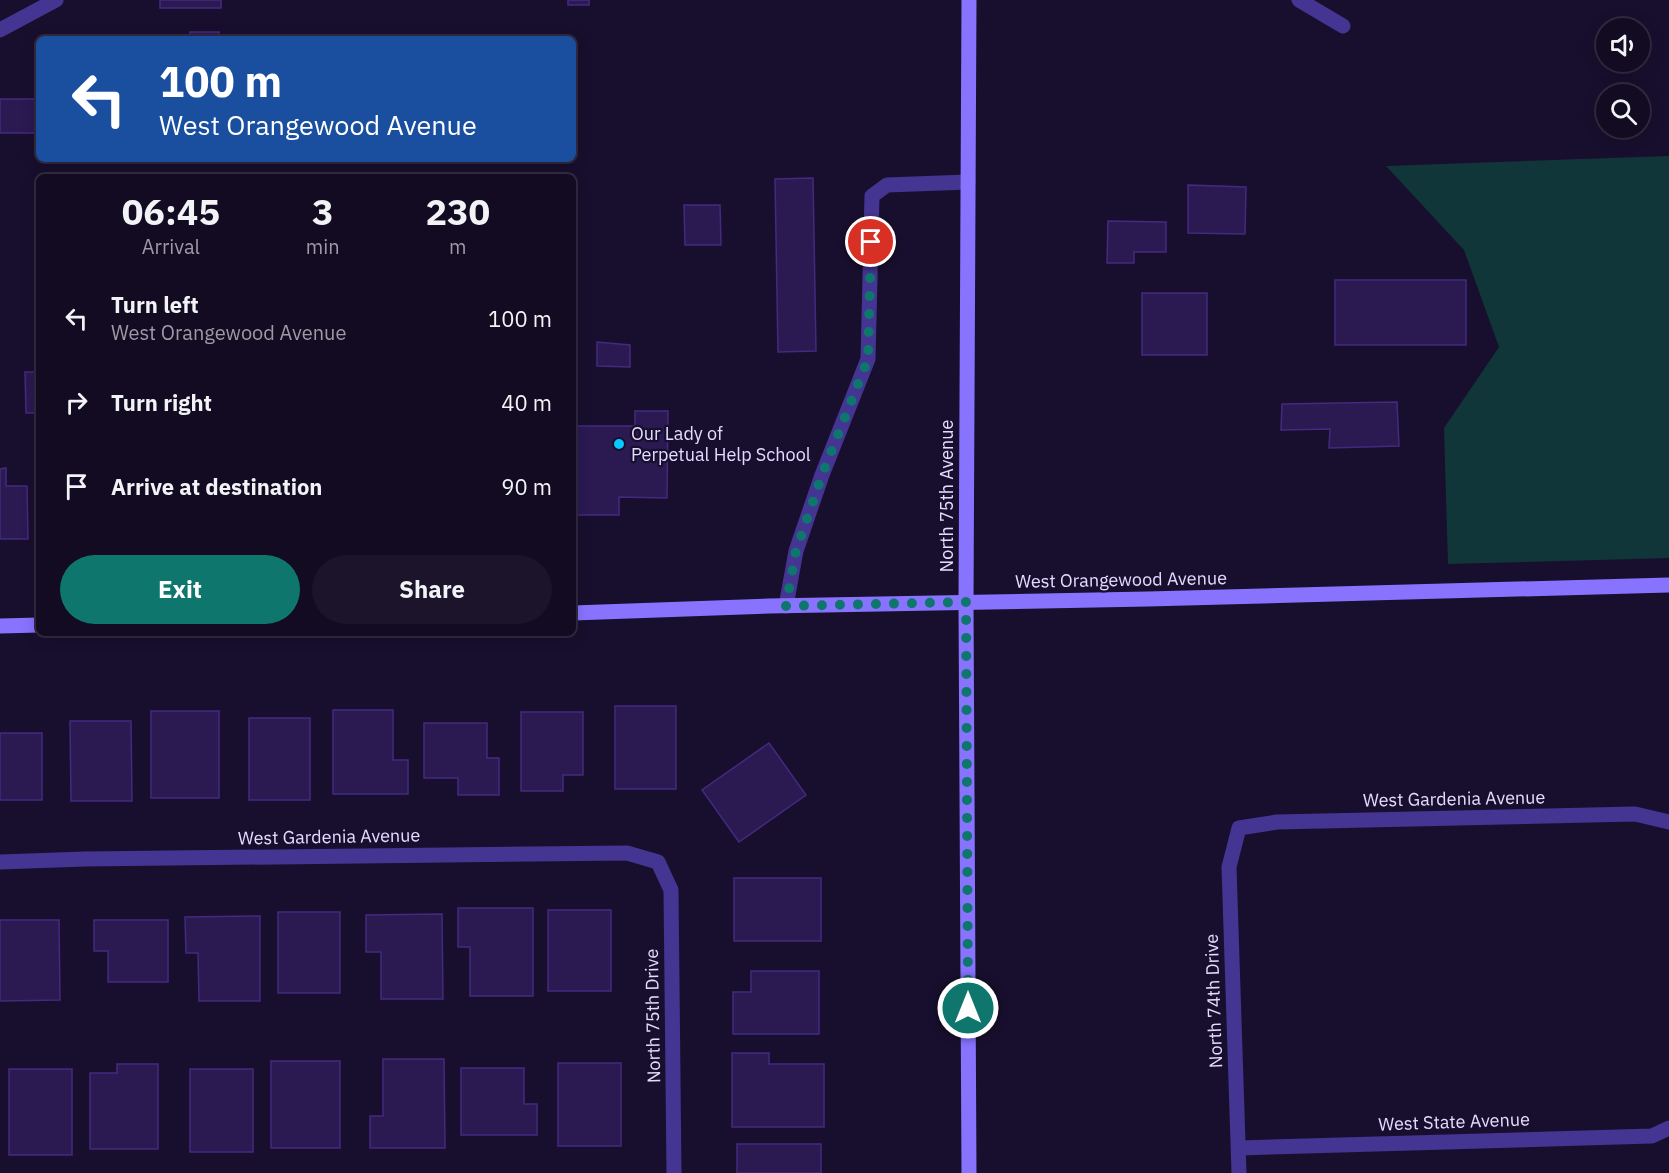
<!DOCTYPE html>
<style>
body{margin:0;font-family:"IBM Plex Sans",sans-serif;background:#1b142a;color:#f1f3f6;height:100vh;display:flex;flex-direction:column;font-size:22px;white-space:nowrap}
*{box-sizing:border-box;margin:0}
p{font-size:20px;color:#9c9ba5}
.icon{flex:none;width:33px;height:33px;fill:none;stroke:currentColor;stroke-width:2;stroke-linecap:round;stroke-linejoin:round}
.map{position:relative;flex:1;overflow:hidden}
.sheet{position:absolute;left:36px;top:174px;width:540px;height:462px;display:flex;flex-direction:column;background:#120b22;border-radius:9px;box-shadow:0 3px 15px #0003,0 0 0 2px #312b40}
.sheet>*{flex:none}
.hud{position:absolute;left:36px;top:36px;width:540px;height:126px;border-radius:9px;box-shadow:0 3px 15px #0003,0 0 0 2px #312b40;background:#1a4fa0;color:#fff;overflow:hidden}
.fabs{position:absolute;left:1596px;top:18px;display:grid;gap:12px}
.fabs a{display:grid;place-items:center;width:54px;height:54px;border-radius:50%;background:#120b22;box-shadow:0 3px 15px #0003,0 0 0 2px #312b40;font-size:30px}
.pin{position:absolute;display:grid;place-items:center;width:51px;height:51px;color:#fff;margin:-26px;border:3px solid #fff;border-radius:50%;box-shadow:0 2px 6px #0007}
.me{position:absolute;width:66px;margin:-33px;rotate:0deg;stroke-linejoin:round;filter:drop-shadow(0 0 4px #0008)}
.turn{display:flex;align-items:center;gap:21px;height:126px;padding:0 24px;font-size:27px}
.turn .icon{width:78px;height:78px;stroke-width:2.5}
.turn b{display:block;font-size:42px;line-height:51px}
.eta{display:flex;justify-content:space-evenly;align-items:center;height:102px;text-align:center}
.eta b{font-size:36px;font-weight:700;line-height:42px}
.button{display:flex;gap:12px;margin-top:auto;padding:12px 24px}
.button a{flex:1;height:69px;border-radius:36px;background:#0f766e;color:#fff;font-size:24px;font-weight:700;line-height:69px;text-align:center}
.button a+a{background:#1b142a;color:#f1f3f6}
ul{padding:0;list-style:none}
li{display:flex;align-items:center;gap:18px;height:84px;padding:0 24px}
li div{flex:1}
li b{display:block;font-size:22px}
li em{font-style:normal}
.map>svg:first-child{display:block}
</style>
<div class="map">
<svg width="1669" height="1173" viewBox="0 0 1669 1173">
<rect width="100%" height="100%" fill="#180f2e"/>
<polygon fill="#113639" points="1669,156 1669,558 1448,564 1444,428 1499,347 1464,250 1386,166"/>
<g fill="#2b1951" stroke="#442980" stroke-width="1.5">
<rect x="160" y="0" width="61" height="8"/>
<rect x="568" y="0" width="21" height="5"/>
<rect x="190" y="32" width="29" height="7"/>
<rect x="0" y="99" width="39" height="34"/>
<polygon points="813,178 816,351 778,352 775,179"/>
<polygon points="1188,185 1246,187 1245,234 1188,233"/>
<polygon points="684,205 720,205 721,245 685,245"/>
<polygon points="1108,221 1166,222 1166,252 1134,252 1134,263 1107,263"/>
<rect x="1335" y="280" width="131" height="65"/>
<rect x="1142" y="293" width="65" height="62"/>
<polygon points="597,342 630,345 630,367 597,366"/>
<polygon points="25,372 39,372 39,413 26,413"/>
<polygon points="1397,402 1399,446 1329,448 1330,429 1281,430 1282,404"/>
<polygon points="635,411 668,411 667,498 619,497 619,515 575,515 576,426 635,426"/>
<polygon points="6,468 6,486 27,486 28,539 0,539 0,469"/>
<rect x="615" y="706" width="61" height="83"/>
<polygon points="333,710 393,710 393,760 408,760 408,794 333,794"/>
<rect x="151" y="711" width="68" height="87"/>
<polygon points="521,712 583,712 583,775 563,775 563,791 521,791"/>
<rect x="249" y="718" width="61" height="82"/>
<polygon points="70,721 131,721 132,801 71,801"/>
<polygon points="424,723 487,723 487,758 499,758 499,795 458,795 458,778 424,778"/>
<rect x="0" y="733" width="42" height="67"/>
<polygon points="769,743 806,795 739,842 702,790"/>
<rect x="734" y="878" width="87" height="63"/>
<polygon points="458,908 533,908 533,996 470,996 470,947 458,947"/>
<rect x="548" y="910" width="63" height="81"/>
<rect x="278" y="912" width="62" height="81"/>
<polygon points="442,914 443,999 381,999 381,952 366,952 366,915"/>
<polygon points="260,916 260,1001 199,1001 198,953 186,953 185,917"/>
<polygon points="0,920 59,920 60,1000 0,1001"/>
<polygon points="94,920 168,920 168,982 108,982 108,951 94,951"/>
<polygon points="751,971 819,971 819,1034 733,1034 733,992 751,992"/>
<polygon points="732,1053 769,1053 769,1064 824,1064 824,1127 732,1127"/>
<polygon points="383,1059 444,1059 445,1148 370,1148 370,1116 383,1116"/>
<rect x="271" y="1061" width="69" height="87"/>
<rect x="558" y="1063" width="63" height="83"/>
<polygon points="117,1064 158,1064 158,1149 90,1149 90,1073 117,1073"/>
<polygon points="461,1068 524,1068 524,1104 537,1104 537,1135 461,1135"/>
<rect x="9" y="1069" width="63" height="86"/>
<rect x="190" y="1069" width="63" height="83"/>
<rect x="737" y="1144" width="84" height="29"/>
</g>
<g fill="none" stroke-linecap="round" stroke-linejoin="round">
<g stroke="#443592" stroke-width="15">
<polyline points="1299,0 1343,26"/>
<polyline points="0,30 56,0"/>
<polyline points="786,606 796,551 822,475 868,359 872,196 887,185 968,182"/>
</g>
<g stroke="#443592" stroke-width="15">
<polyline points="0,862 85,859 627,853 658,862 671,890 674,1173"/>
<polyline points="1239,1148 1652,1136 1669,1128"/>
<polyline points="1239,1173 1229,867 1239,828 1277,822 1635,814 1669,822"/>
</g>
<g stroke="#8873ff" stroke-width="15">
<polyline points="969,0 966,602 969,1173"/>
<polyline points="573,613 769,606 1148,599 1669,585"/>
<polyline points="0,626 39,625"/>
</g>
</g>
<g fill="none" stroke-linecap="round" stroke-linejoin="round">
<polyline stroke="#0f766e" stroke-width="10" stroke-dasharray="0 18" points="871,242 868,359 822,475 796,551 786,606 966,602 968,1008"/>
</g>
<circle fill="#08c9ff" stroke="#180f2e" stroke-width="2" cx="619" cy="444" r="6"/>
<g text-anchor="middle" stroke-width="4.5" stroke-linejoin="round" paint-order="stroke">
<g font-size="18" fill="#e4dcff" stroke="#180f2e" text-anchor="start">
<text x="631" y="440">Our Lady of<tspan x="631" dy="21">Perpetual Help School</tspan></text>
</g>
<g font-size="18" fill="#e4dcff" stroke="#180f2e">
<text transform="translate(947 496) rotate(-90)" y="6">North 75th Avenue</text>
<text transform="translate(1121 580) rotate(-1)" y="6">West Orangewood Avenue</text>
<text transform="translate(1454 799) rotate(-1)" y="6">West Gardenia Avenue</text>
<text transform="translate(329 837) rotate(-1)" y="6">West Gardenia Avenue</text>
<text transform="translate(1214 1001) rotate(-92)" y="6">North 74th Drive</text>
<text transform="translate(653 1016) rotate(-91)" y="6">North 75th Drive</text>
<text transform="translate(1454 1122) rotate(-2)" y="6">West State Avenue</text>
</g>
</g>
</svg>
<div class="fabs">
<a><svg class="icon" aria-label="sound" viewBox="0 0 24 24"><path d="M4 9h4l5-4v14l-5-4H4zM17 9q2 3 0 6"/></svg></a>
<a><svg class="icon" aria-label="search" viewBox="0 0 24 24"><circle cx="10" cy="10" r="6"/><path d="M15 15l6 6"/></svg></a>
</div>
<div class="pin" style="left:871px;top:242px;background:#d93025"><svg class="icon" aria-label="arrive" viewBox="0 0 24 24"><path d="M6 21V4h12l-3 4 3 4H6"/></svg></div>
<svg class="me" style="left:968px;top:1008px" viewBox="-20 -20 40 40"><circle r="17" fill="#0f766e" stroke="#fff" stroke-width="3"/><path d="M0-11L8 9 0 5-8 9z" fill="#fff"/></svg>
<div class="hud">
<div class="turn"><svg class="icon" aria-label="left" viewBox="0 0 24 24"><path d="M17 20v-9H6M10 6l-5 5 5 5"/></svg><div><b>100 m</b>West Orangewood Avenue</div></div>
</div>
<section class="sheet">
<div class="eta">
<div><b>06:45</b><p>Arrival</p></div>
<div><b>3</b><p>min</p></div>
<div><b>230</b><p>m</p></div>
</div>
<ul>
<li><svg class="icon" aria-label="left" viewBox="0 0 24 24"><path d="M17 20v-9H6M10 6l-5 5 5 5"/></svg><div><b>Turn left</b><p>West Orangewood Avenue</p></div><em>100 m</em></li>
<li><svg class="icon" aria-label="right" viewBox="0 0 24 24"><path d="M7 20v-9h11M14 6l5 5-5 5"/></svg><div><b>Turn right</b></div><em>40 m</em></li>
<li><svg class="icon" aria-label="arrive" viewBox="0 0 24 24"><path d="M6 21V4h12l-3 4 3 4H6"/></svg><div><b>Arrive at destination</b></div><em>90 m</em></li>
</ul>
<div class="button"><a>Exit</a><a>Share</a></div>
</section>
</div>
